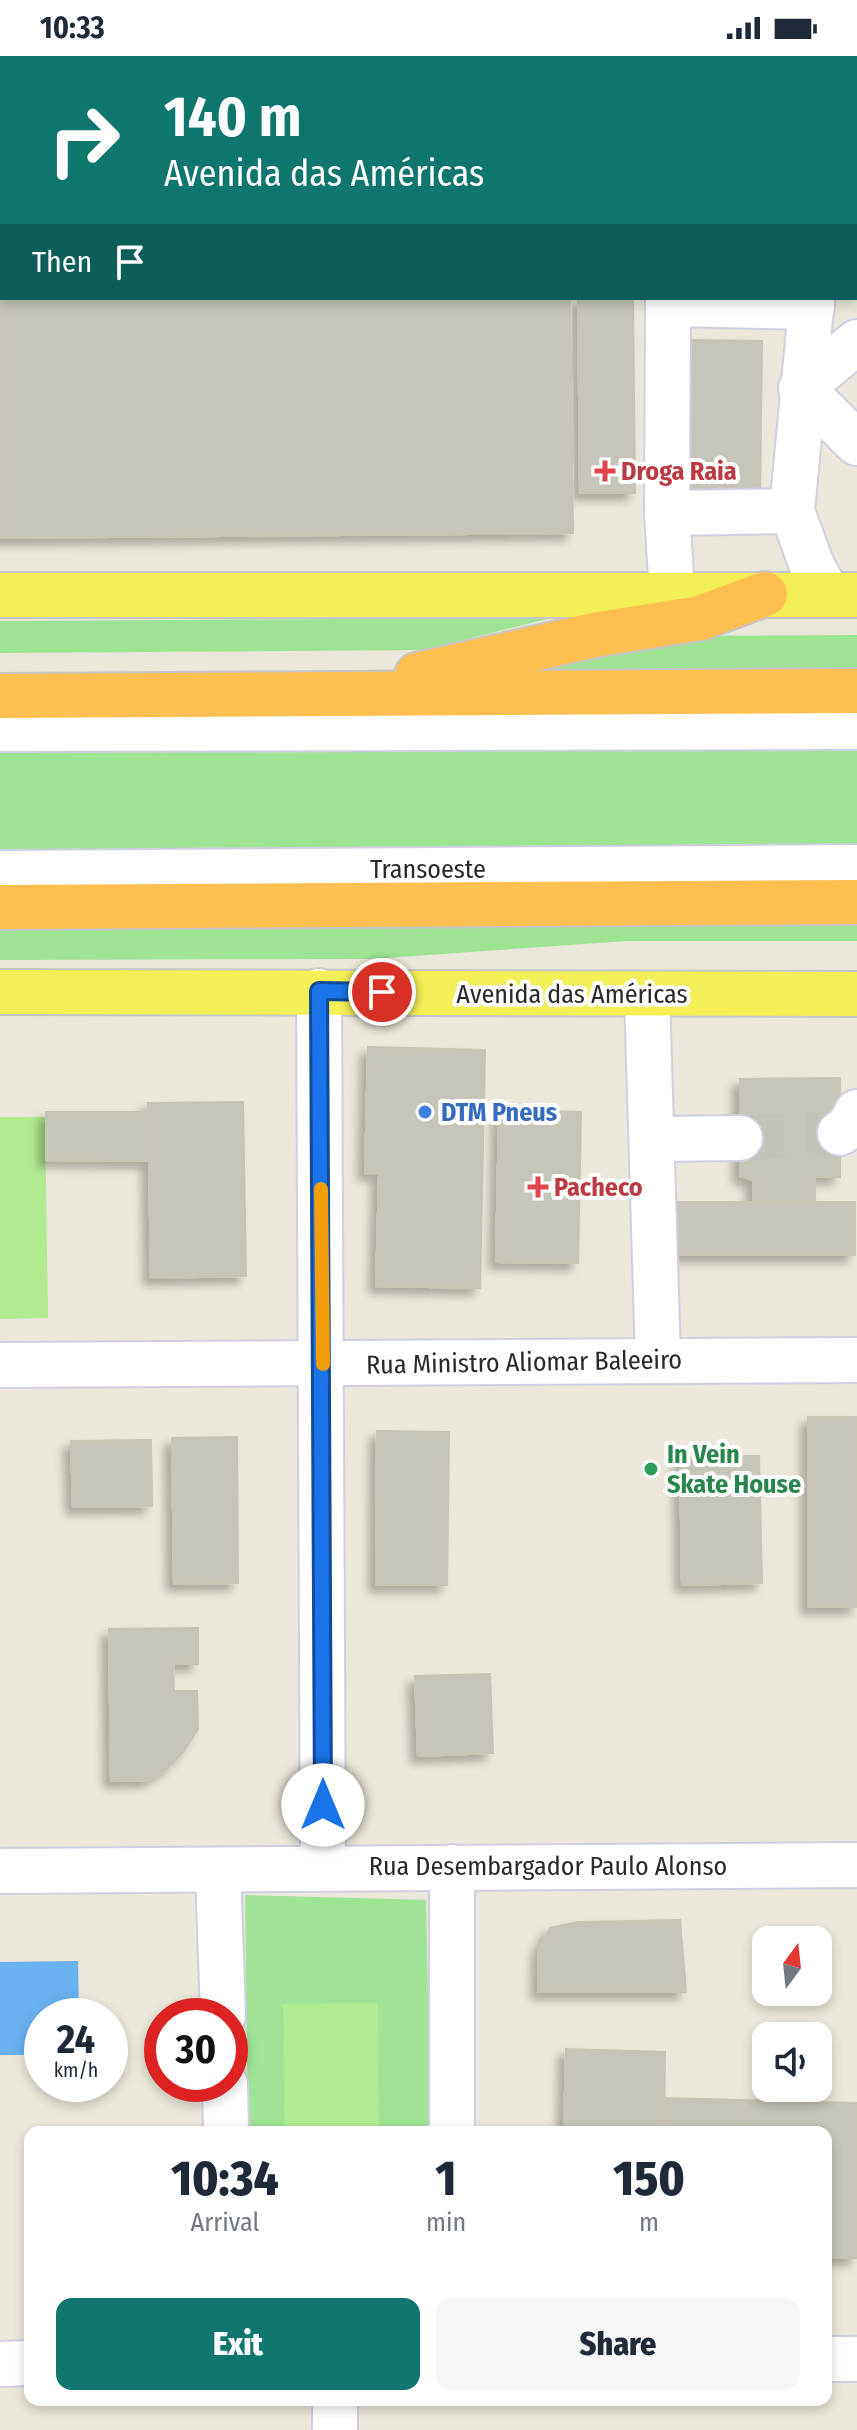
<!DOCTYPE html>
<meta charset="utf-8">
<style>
body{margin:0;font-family:"Fira Sans Condensed",sans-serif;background:#f6f6f7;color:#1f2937;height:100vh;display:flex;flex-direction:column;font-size:30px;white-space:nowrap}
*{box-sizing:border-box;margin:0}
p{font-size:26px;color:#747a83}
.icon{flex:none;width:44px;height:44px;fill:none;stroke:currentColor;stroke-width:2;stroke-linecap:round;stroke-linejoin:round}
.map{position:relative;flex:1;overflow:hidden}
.details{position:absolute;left:24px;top:2070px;width:808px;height:280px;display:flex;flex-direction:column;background:#fff;border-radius:16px;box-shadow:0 4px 12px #0003}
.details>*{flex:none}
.hud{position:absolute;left:0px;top:0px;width:858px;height:244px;box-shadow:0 4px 12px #0003;background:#0f766e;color:#fff;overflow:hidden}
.needle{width:52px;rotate:15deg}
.fabs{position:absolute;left:752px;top:1870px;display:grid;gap:16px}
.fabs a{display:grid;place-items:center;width:80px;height:80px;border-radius:16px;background:#fff;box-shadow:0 4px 12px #0003;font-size:40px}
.speed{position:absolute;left:24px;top:1942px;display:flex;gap:16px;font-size:40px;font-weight:700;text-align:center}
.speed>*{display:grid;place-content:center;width:104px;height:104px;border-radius:50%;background:#fff;box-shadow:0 4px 12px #0003;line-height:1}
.speed small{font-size:20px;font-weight:400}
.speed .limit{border:12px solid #d22;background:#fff;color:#111}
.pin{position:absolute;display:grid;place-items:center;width:68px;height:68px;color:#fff;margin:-34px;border:4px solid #fff;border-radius:50%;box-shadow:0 2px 8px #0007}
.me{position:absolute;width:88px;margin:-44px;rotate:0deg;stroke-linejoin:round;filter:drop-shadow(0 0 6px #0008)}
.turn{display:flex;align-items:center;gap:28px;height:168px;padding:0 32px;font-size:36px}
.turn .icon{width:104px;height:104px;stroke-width:2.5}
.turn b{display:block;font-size:56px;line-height:68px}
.then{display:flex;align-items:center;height:76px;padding:0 32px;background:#0003;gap:16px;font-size:30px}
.eta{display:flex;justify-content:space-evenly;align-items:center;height:136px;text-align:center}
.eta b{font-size:48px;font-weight:800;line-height:56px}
.cta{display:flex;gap:16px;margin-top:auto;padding:16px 32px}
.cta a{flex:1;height:92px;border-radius:16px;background:#0f766e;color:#fff;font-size:32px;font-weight:800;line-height:92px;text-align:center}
.cta a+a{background:#f6f6f7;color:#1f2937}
.status{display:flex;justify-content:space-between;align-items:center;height:56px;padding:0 40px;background:#fff;direction:ltr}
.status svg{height:22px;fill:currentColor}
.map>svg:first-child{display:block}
</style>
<div class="status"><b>10:33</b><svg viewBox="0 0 49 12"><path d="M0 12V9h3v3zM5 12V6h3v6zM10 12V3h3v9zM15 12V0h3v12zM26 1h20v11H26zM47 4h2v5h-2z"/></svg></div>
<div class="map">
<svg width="857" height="2374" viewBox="0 0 857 2374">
<defs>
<filter id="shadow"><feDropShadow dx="-7" dy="7" stdDeviation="4" flood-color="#0004"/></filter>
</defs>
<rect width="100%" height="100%" fill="#ebe7da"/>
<g fill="#9fe494">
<polygon points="551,562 424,594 0,597 0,565"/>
<polygon points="857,579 857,615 499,614 648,580"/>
<polygon points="0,686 857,686 857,796 0,799"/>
<polygon points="857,857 857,885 627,885 371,903 0,904 0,863"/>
<polygon points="245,1839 426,1844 431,2076 248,2076"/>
</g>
<g fill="#b2eb90">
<polygon points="0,1061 45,1061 48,1262 0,1263"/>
<polygon points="378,1947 379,2076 285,2076 283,1948"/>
</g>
<polygon fill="#6ab1f1" points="78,1905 79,1960 42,1960 42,1999 0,1999 0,1906"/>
<g fill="#c7c5b9" stroke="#c7c4b4" stroke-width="2" filter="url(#shadow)">
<polygon points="0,0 567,0 2,2 2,242 570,242 573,477 0,482"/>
<polygon points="575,0 857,0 857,98 856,2"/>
<polygon points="578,242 633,242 635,437 580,437"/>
<polygon points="692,284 762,285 760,445 690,443"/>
<polygon points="368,991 485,994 480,1232 376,1230 379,1118 365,1117"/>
<polygon points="840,1022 840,1121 815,1121 815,1146 753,1145 753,1124 740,1120 740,1023"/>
<polygon points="243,1046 246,1220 151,1222 148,1047"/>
<polygon points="499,1054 581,1056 578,1207 496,1206"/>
<polygon points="46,1056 149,1056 149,1105 46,1104"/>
<rect x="675" y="1146" width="180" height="53"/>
<rect x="808" y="1361" width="49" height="190"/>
<polygon points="377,1375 449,1376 447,1529 376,1529"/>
<polygon points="237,1381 238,1527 174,1528 172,1382"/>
<polygon points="151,1384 152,1450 73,1451 71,1385"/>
<polygon points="759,1400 762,1527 682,1529 680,1401"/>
<polygon points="198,1572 198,1608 173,1608 174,1635 197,1635 198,1673 184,1695 168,1712 148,1724 111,1725 109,1573"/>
<polygon points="490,1618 493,1697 418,1700 415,1620"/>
<polygon points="680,1864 686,1936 538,1936 539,1894 550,1872 578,1866"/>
<polygon points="566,1993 665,1996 664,2076 564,2076"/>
<polygon points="664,2042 739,2044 738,2076 664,2076"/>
<polygon points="739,2044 857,2047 857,2202 826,2202 826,2076 738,2076"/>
</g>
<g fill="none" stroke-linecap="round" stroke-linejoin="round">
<polyline stroke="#c4c1b7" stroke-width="44" stroke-dasharray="44 22" stroke-linecap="butt" points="740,1082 840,1077"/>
<defs>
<g id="minor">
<polyline points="668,242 667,457 672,537"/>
<polyline points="812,242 792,455 812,510 828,539"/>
<polyline points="668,248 812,251"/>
<polyline points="857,286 801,332 857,387"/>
<polyline points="667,457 792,455"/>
<polyline points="0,673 857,671"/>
<polyline points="0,817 857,811"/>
<polyline points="319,935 323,1811"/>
<polyline points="647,938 658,1304"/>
<polyline points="840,1077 849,1071 857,1056"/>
<polyline points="652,1083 740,1082"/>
<polyline points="0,1309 857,1304"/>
<polyline points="452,1811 452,2076"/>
<polyline points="218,1814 223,1960"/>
<polyline points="0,1815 857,1809"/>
<polyline points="225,2028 226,2076"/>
<polyline points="826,2303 857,2303"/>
<polyline points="0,2308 30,2307"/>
<polyline points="335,2374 335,2344"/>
</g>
<g id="major">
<polyline points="0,539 857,539"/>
<polyline points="0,936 857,938"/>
</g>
<g id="highway">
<polyline points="417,619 599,578 700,562 765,538"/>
<polyline points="0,640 857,635"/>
<polyline points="0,851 857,846"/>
</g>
</defs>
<use href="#minor" stroke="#cfcfe2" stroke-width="48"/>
<use href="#major" stroke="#c7c7c7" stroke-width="48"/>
<use href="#highway" stroke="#c7c7c7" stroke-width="48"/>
<use href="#minor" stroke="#fff" stroke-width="44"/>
<use href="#major" stroke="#f3ef57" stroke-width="44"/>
<use href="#highway" stroke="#ffc051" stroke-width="44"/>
</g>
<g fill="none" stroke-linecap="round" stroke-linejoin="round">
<defs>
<polyline id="route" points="323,1749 319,935 382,936"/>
</defs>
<use href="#route" stroke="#114b97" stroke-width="20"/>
<use href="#route" stroke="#1a73e8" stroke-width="14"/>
<polyline stroke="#f59e0b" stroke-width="14" points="321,1133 323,1308"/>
</g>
<g fill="#e0444e" stroke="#fff" stroke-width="3">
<path d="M601 403h8v8h8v8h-8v8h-8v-8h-8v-8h8z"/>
<path d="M534 1119h8v8h8v8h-8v8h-8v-8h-8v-8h8z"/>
</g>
<circle fill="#3f7fe0" stroke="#fff" stroke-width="3" cx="425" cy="1056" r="8"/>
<circle fill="#2e9e5b" stroke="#fff" stroke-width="3" cx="651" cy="1413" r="8"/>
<g text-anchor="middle" stroke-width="8" stroke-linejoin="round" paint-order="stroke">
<g font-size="26" font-weight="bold" fill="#be3a42" stroke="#fff" text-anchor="start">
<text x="621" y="424">Droga Raia</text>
<text x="554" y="1140">Pacheco</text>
</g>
<g font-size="26" fill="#292929" stroke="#fff">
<text x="428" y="822">Transoeste</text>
<text x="572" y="947">Avenida das Américas</text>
<text transform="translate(524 1306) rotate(-1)" y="9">Rua Ministro Aliomar Baleeiro</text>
<text x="548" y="1819">Rua Desembargador Paulo Alonso</text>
</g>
<g font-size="26" font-weight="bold" fill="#366cbe" stroke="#fff" text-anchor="start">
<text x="441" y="1065">DTM Pneus</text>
</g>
<g font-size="26" font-weight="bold" fill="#27864d" stroke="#fff" text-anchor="start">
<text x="667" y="1407">In Vein<tspan x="667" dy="30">Skate House</tspan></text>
</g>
</g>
</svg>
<div class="fabs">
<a><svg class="needle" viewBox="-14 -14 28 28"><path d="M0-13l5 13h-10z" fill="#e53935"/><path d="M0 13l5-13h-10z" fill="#747a83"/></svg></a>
<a><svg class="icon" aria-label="sound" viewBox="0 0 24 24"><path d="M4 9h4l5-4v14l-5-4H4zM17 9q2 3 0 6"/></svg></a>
</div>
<div class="speed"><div>24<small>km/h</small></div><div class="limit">30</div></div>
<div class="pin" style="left:382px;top:936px;background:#d93025"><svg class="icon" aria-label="arrive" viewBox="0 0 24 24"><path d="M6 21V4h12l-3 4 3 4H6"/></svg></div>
<svg class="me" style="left:323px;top:1749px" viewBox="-20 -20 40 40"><circle r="19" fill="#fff"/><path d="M0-13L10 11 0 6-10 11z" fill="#1a73e8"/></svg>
<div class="hud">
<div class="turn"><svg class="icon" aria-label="right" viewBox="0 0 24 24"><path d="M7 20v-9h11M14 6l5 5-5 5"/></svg><div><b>140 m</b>Avenida das Américas</div></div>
<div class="then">Then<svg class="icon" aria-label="arrive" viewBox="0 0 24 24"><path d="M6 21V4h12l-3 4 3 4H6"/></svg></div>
</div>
<section class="details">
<div class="eta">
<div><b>10:34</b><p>Arrival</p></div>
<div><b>1</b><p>min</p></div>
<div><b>150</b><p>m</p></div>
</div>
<div class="cta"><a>Exit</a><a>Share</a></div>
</section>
</div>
